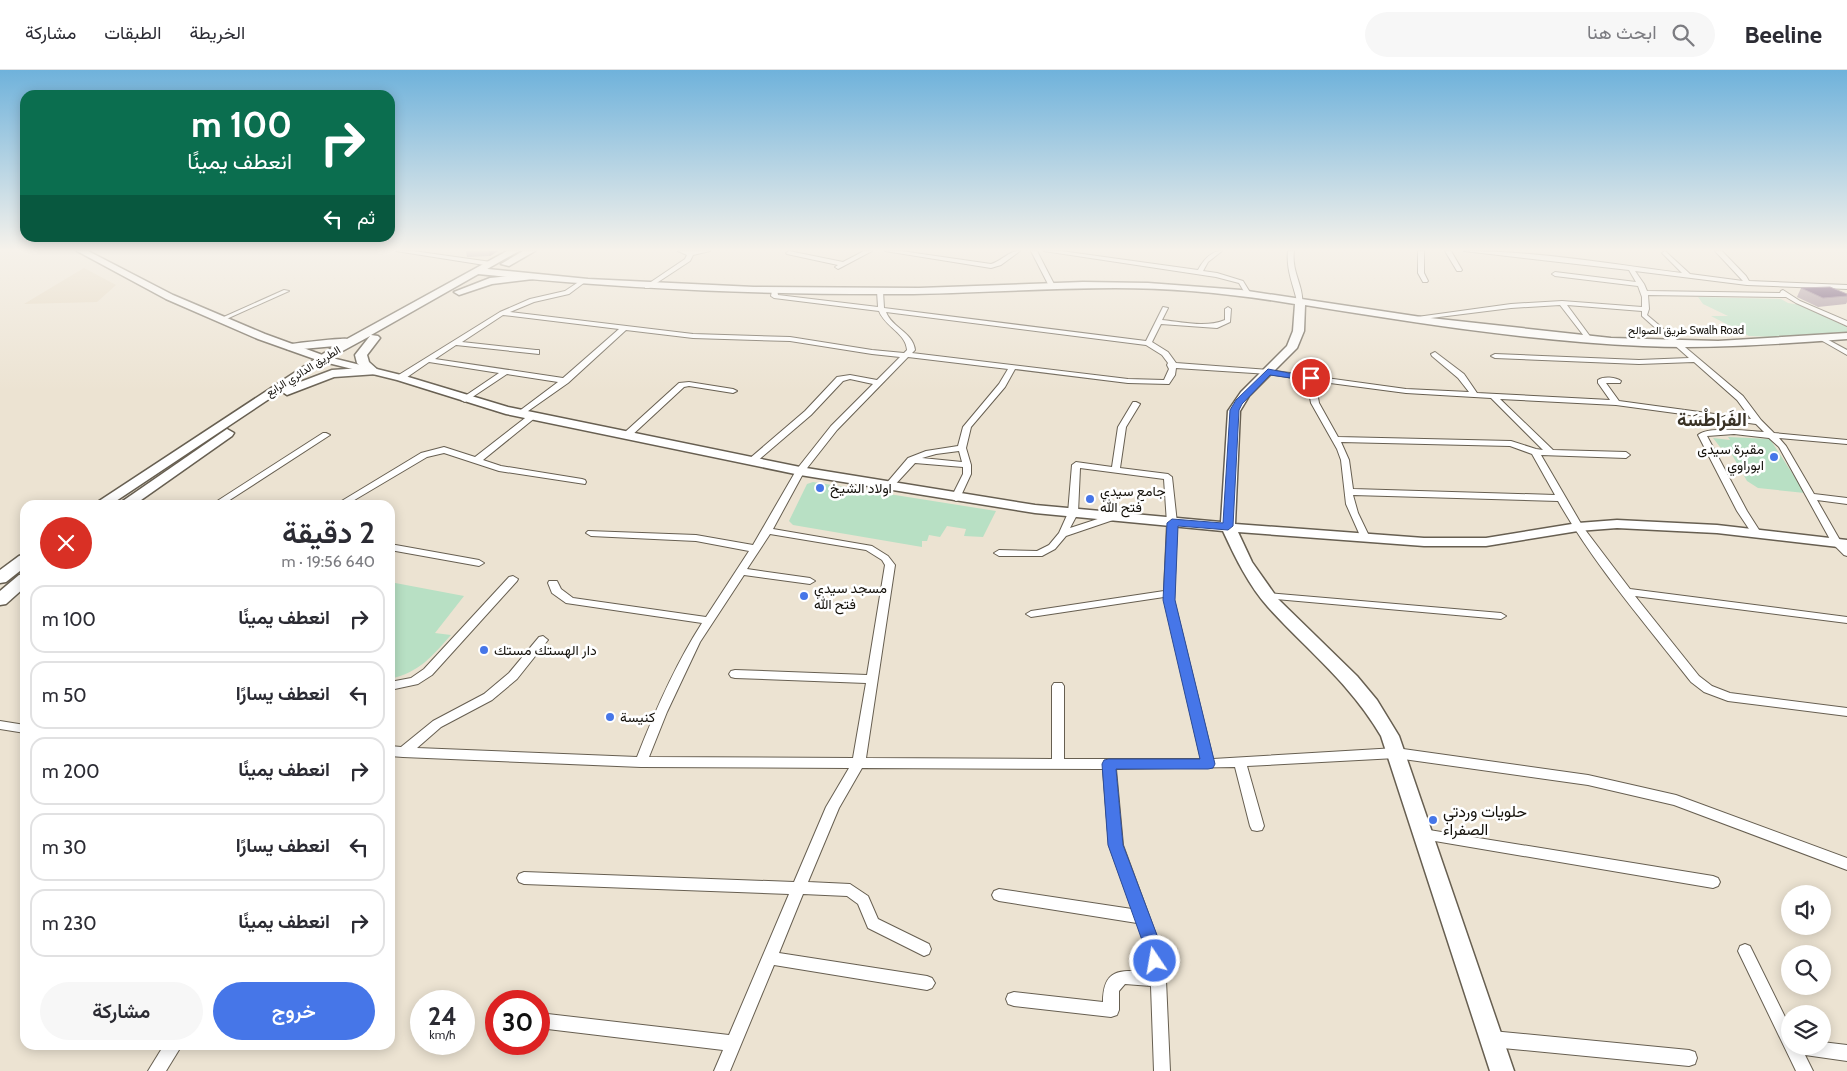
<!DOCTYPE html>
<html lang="ar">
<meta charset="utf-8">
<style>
body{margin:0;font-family:Cabin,Vazirmatn,sans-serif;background:#f7f7f7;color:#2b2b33;direction:rtl;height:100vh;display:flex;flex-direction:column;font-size:19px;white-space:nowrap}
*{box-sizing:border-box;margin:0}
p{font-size:16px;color:#7c7c81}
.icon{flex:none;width:28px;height:28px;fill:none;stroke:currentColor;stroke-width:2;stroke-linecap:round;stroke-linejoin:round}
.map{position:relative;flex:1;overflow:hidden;direction:ltr}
.drawer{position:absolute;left:20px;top:430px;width:375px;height:550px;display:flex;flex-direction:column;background:#fff;border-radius:15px;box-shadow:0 2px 12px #0003;direction:rtl}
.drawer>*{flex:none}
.hud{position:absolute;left:20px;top:20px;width:375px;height:152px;border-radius:15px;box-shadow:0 2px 12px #0003;direction:rtl;background:#0b6e4f;color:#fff;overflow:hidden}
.fabs{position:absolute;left:1781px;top:815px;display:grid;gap:10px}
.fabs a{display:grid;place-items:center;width:50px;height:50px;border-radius:50%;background:#fff;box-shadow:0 2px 12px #0003;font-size:25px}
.speed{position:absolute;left:410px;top:920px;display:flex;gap:10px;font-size:25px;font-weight:700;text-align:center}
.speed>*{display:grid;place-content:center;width:65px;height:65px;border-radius:50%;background:#fff;box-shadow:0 2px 12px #0003;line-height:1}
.speed small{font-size:12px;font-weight:400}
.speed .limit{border:8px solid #d22;background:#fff;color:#111}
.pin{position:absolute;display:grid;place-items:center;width:42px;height:42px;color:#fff;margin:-21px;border:2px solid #fff;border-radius:50%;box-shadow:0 1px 5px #0007}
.me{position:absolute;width:55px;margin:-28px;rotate:348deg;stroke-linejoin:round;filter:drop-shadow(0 0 4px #0008)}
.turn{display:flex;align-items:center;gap:18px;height:105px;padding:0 20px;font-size:22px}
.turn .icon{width:65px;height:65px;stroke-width:2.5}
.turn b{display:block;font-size:35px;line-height:42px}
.then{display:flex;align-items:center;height:48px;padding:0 20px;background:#0003;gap:10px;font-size:19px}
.round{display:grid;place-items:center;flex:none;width:52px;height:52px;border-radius:26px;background:#f7f7f7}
.headline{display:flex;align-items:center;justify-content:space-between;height:85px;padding:0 20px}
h1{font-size:30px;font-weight:600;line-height:38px}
.cta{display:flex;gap:10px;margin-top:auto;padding:10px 20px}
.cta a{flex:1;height:58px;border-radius:30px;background:#4676e8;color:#fff;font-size:20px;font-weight:600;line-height:58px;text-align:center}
.cta a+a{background:#f7f7f7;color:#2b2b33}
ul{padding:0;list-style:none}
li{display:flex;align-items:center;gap:15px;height:68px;margin:0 10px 8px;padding:0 10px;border:2px solid #e1e1e2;border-radius:15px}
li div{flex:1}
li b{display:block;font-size:19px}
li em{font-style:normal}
header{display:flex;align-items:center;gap:30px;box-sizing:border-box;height:70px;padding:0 25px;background:#fff;border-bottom:1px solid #e1e1e2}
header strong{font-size:24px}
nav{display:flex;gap:28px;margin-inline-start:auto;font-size:18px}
.search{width:350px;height:45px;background:#f7f7f7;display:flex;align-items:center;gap:12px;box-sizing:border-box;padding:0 18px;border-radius:28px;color:#7c7c81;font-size:19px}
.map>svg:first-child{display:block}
</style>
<header>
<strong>Beeline</strong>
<div class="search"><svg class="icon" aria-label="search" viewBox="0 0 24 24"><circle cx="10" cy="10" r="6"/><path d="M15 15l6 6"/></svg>ابحث هنا</div>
<nav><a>الخريطة</a><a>الطبقات</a><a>مشاركة</a></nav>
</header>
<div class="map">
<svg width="1847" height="1001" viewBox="0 0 1847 1001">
<rect width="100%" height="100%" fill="#ece3d2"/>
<polygon fill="#e4d7bf" points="84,198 116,215 97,232 24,234"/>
<g fill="#b8e0c4">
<polygon points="1698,227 1781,229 1788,233 1800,235 1847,257 1847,262 1772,267 1749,266 1711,246 1728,246 1703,234"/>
<polygon points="1728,367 1770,369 1805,423 1758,418 1747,411 1731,383 1720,377 1713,368 1730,370"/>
<polygon points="813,412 996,441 983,467 964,466 966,459 947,456 940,467 929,465 927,471 922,471 922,477 793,455 789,451 807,414"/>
<path d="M 390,512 L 464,526 L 435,563 L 451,565 C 431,587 420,602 390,609 Z"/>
</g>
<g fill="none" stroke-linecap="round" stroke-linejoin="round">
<defs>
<g id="street">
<polygon points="396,181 413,181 491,192 494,194 491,196"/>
<polygon points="678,181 710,181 693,185 690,191 649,218 645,218 645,216 685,189 687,185"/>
<polygon points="789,181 843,192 864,181 872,181 838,199 835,197 838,195 787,184 786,183"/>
<path d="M 885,181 L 901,181 L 991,194 C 1002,191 1008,181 1020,181 L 1001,195 L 991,198 Z"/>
<polygon points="1031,181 1037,181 1055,216 1054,217 1049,216"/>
<path d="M 1044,181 L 1061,181 L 1198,200 C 1203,191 1210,181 1222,181 L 1208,192 L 1203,201 L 1217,203 L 1243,211 L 1251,224 L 1246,225 L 1239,213 L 1216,207 Z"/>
<path d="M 1288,181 L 1294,181 C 1291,201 1304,217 1302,232 L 1297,231 C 1293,214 1286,199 1288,181 Z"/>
<polygon points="1418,181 1424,181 1424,203 1428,211 1427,212 1423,212 1418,203"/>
<polygon points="1445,181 1451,181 1462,200 1461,201 1457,201"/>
<path d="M 1464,181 C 1537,181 1610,194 1682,203 L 1662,183 L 1665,181 L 1690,204 L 1743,211 L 1715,181 L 1722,181 L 1746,206 L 1749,211 L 1847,215 L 1847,219 L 1747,215 L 1635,201 L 1644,214 L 1647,221 L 1780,223 L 1781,221 L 1783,220 L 1800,231 L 1847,251 L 1847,256 L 1845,255 L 1796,233 L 1786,227 L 1648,225 L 1649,239 L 1647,245 L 1743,326 L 1761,350 L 1774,363 L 1847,370 L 1847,374 L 1779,368 L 1786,376 L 1814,424 L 1847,428 L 1847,434 L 1817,430 L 1841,472 L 1847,477 L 1847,486 L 1844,485 L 1832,473 L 1779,377 L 1769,368 L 1734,364 L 1707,366 L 1747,441 L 1761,463 L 1756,466 L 1753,465 L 1737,441 L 1698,365 C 1707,356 1750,361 1764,362 L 1756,354 L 1616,335 L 1500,329 L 1553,380 L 1626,382 L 1630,385 L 1626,388 L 1541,385 L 1583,457 L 1630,519 L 1847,547 L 1847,553 L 1635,526 L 1699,606 L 1712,616 L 1730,623 L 1847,638 L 1847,646 L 1728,631 L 1704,622 L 1691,612 C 1645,553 1595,496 1558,431 L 1353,425 L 1358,443 L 1370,468 L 1365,471 L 1362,470 L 1346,434 L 1341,390 L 1337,379 L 1311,333 L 1307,310 L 1269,304 L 1176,298 L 1175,305 L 1169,314 L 1128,313 L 1015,299 L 1005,317 L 971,357 L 966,378 L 971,395 L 971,404 L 959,430 L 956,431 L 951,428 L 963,404 L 963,397 L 915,393 L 891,419 L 885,419 L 884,417 L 885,415 L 908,388 L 926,381 L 958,376 L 963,357 L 999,314 L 1008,299 L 908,287 L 837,360 L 804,402 L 773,459 L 872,476 L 888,486 L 895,495 L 866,688 L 1052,689 L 1052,616 L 1054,613 L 1062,613 L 1064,616 L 1064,689 L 1201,689 L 1164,527 L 1031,547 L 1026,544 L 1031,541 L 1164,521 L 1167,453 L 1164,409 L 1080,398 L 1078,443 L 1070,458 L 1113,444 L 1116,445 L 1118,447 L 1116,449 L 1066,466 L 1055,479 L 1042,486 L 999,486 L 994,483 L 999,480 L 1037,481 L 1049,475 L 1059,463 L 1068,443 L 1072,395 L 1076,392 L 1112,397 L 1118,357 L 1133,332 L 1136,332 L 1140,334 L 1126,357 L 1120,398 L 1168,404 L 1172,407 L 1177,453 L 1174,530 L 1213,689 L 1396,678 L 1588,705 L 1676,725 L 1847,788 L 1847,800 L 1674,735 L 1588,715 L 1396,688 L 1247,696 L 1264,756 L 1262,760 L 1257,761 L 1252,760 L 1250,756 L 1235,697 L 1116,699 L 1123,775 L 1159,873 L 1166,910 L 1170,1001 L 1154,1001 L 1151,916 L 1125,914 L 1119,921 L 1119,940 L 1117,945 L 1111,947 L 1014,936 L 1008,934 L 1006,929 L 1008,924 L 1014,922 L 1103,932 C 1103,897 1122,900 1149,902 L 1145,873 L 1137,853 L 999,831 L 994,829 L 992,825 L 994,821 L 999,819 L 1132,839 L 1109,775 L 1103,699 L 862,698 L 839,738 L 808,812 L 850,814 L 868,826 L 878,849 L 929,874 L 931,879 L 929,884 L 924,886 L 868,858 L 858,834 L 847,826 L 803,824 L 779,883 L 927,906 L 932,908 L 935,913 L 932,918 L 927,920 L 774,895 L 730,1001 L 714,1001 L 723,980 L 539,958 L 539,943 L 729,965 L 789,824 L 524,814 L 519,812 L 517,808 L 519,804 L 524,802 L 794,812 L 826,737 L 849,698 L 641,697 L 403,687 L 390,686 L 390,676 L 401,677 L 433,651 L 484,624 L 509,603 L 539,567 L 543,566 L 548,570 L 517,609 L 492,630 L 441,657 L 417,678 L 637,687 C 655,641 675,595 702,553 L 566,533 L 552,523 L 548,513 L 549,511 L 557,511 L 561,519 L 573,528 L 706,547 L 749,481 L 696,471 L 591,466 L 586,463 L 588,461 L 696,465 L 753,475 L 797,399 L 831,356 L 873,314 L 850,309 L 843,311 L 811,345 L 755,393 L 749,393 L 748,391 L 749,389 L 805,341 L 837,307 L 850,305 L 877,310 L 900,287 L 872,284 L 790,271 L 693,268 L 626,260 L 568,313 L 521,346 L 517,344 L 518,342 L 558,312 L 507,304 L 465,332 L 461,330 L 462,328 L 499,303 L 429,292 L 403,310 L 397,310 L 397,306 L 500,242 L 530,229 L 565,221 L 583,209 L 586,211 L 585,212 L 569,224 L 534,232 L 510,242 L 693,264 L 790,267 L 872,280 L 904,283 L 907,280 C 906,263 885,257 879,241 L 774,228 L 771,226 L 772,221 L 777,220 L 778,225 L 878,237 L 877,221 L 880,219 L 883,221 L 884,238 L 1146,271 L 1163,237 L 1168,238 L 1162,250 C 1182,252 1206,258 1225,250 L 1225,239 L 1228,237 L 1231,239 L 1230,252 L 1217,258 L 1161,254 L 1152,272 L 1168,282 L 1176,293 L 1269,300 L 1406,319 L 1469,322 L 1458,308 L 1432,286 L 1431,284 L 1435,282 L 1464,304 L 1477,323 L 1610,330 L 1598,313 L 1598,310 C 1603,306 1616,307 1621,311 L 1620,313 L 1606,313 L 1619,331 L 1751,349 L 1737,330 L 1694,292 L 1639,294 L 1495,288 L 1491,286 L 1495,284 L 1639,290 L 1689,288 L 1642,246 L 1642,241 L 1567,235 L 1592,269 L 1589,271 L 1587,270 L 1560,235 L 1511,238 L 1415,250 L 1415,248 L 1417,247 L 1511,234 L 1562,231 L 1642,237 L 1642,227 L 1638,216 L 1555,206 L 1552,204 L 1555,202 L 1636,212 L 1629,200 ZM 886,242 L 1146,275 L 1162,285 L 1168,293 L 1167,295 L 1169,299 L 1164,310 L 1128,309 L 912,283 L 915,280 C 913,262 892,258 886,242 ZM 503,245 L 619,259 L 563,308 L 435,289 L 456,275 L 539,284 L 539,280 L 536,280 L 462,272 ZM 1315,311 L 1406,323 L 1491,328 L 1543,380 L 1536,379 L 1511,371 L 1338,367 L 1319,333 ZM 1341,372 L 1510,376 L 1532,384 L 1555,425 L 1353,419 L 1349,390 ZM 959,381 L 962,392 L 922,388 L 936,384 ZM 770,464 L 866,480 L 882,490 L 885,495 L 867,605 L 735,600 L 731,601 L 729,604 L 731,607 L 735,608 L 866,613 L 853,688 L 649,687 L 667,642 L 700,572 L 744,505 L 810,514 L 815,511 L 810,508 L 747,499 Z"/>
<polygon points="284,220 289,221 222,251 217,250"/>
<polygon points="1821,266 1847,280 1847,285 1819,269 1819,267"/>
<polygon points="689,312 733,319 737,321 733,323 689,316 684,317 630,367 624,367 624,363 679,313"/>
<polygon points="529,345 532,345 536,347 483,390 501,396 582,409 585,410 586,412 585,414 499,401 444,383 427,387 346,435 335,435 421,383 444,377 475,387"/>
<polygon points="323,363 326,363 330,365 222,435 211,435"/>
<polygon points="128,429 150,432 155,435 125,434 123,432 125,430"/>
<polygon points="390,474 479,490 484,493 479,496 390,480"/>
<polygon points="513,506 518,509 517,511 432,605 418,614 390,620 390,612 411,608 424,599 509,507"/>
<polygon points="1267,523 1501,543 1506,546 1501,549 1263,528 1262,526"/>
<polygon points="0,651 25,655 25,663 0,659"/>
<polygon points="1423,759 1713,806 1718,808 1720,812 1718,816 1713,818 1423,769 1418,768 1416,764 1418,760"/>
<polygon points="1745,874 1750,876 1790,957 1790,976 1822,976 1822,972 1847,975 1847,991 1805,985 1813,1001 1796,1001 1738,881 1740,876"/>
<polygon points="1492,961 1689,980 1695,982 1697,988 1695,994 1689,996 1492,977 1486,975 1484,969 1486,963"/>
<polygon points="164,975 182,975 166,1001 148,1001"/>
</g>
<path id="secondary" d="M 77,181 L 88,181 L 173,225 L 265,264 L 328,287 L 405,306 L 508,337 L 800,397 L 1035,435 L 1221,452 L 1228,341 L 1241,322 L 1287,276 L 1293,261 L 1295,234 C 1235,224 1176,218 1115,218 C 1048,218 981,223 913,224 C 768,225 623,219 478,204 L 473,201 L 478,198 L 588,209 L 754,217 L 919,218 L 1083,212 L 1148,213 L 1241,220 L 1421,247 L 1611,268 L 1718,271 L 1847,263 L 1847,269 C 1779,274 1711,279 1643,276 C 1530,271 1417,253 1305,235 L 1304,261 L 1297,278 L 1249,326 L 1240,341 L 1235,454 L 1424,468 L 1486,468 L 1578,453 L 1617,450 L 1717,455 L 1847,470 L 1847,478 L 1717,463 L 1617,458 L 1578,461 L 1486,476 L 1424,476 L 1238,462 L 1252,492 L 1278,529 L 1357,606 L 1377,630 L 1399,666 L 1514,1001 L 1490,1001 L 1381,666 C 1350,613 1309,582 1268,537 C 1249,516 1235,487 1223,461 L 1035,443 L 800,405 L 506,344 L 397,310 L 320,291 L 258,269 L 166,229 Z"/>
<g id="primary">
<path d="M 507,181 L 519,181 L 371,265 L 378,266 L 380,268 L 367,285 L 369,292 L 379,301 L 377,304 L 334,307 L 287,325 L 281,321 L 110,435 L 93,435 L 335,276 L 291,280 L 287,279 L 287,275 C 293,273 344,268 347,269 ZM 370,266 L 355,285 L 357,293 L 362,298 L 332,300 L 287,317 L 326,290 Z"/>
<polygon points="523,181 535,181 509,196 501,194"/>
<polygon points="529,204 534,207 533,209 492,214 459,225 454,222 490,208"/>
<polygon points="227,359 234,363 232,366 134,435 117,435"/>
<polygon points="25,484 25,497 6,512 0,513 0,500 19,486"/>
<polygon points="25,504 25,517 6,534 0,535 0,521 19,505"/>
</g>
</defs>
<use href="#street" stroke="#675f51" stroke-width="2"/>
<use href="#secondary" stroke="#675f51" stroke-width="3"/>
<use href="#primary" stroke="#675f51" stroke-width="3"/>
<use href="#street" fill="#fff" fill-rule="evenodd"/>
<use href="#secondary" fill="#fff" fill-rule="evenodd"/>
<use href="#primary" fill="#fff" fill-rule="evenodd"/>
</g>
<g fill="#9e8896">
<polygon points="466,181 498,181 490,186 467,187"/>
<polygon points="1801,218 1847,224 1847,232 1846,234 1818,237 1797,227"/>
</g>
<polygon fill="#7f637f" points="489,181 498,181 490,186"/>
<polygon fill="#502c5b" stroke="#7f637f" points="1830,217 1847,224 1847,226 1823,228 1801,218"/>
<linearGradient id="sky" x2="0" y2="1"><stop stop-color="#6fb2db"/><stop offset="0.56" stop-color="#f6f2eb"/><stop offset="1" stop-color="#f6f2eb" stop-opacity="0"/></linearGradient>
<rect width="1847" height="321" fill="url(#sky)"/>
<polygon fill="#4676e8" stroke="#2e4d97" points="1268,299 1315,308 1311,311 1270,305 1242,334 1239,340 1233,456 1228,460 1178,456 1175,530 1215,694 1213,698 1208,699 1116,699 1123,775 1160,873 1163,891 1161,897 1155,899 1149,897 1143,873 1108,775 1102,694 1104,690 1109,689 1200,689 1163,530 1167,453 1172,449 1223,453 1230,340 1236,330"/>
<g fill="#4676e8" stroke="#fff" stroke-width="2">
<circle cx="1774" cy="387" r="5"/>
<circle cx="820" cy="418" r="5"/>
<circle cx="1090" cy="429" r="5"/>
<circle cx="804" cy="526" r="5"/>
<circle cx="484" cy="580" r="5"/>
<circle cx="610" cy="647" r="5"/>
<circle cx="1433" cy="750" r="5"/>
</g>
<g text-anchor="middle" stroke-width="5" stroke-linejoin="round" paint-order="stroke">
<g font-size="11" fill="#14110b" stroke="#fff">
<text x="1686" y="264">طريق الصوالح Swalh Road</text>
<text transform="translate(303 301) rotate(-32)" y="4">الطريق الدائري الرابع</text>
</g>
<g font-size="14" fill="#14110b" stroke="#fff" text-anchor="start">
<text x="1764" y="384" text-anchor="end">مقبرة سيدى<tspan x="1764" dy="16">ابوراوي</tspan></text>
<text x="830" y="423">اولاد الشيخ</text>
<text x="1100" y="426">جامع سيدي<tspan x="1100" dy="16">فتح الله</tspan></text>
<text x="814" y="523">مسجد سيدي<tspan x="814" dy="16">فتح الله</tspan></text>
<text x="494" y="585">دار الهستك مستك</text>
<text x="620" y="652">كنيسة</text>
</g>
<g font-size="16" fill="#14110b" stroke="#fff" text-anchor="start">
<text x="1443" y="747">حلويات وردتي<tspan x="1443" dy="18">الصفراء</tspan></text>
</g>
<g font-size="19" font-weight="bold" fill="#393225" stroke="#fff">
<text x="1712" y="356">الفَرَاطْسَة</text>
</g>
</g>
</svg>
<div class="fabs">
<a><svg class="icon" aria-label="sound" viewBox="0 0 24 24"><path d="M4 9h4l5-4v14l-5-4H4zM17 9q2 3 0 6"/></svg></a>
<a><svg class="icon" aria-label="search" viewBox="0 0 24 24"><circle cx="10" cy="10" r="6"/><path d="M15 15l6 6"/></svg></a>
<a><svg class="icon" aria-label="layers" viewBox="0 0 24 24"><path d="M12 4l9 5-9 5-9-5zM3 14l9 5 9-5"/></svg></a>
</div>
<div class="speed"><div>24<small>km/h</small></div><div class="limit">30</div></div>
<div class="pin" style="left:1311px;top:308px;background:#d93025"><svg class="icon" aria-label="arrive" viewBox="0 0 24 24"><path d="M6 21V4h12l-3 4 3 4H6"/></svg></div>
<svg class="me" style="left:1155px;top:891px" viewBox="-20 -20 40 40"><circle r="17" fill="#4676e8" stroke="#fff" stroke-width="3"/><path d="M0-11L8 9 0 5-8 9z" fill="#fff"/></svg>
<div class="hud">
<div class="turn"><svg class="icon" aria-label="right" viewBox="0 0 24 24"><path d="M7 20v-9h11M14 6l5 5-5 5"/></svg><div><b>100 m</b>انعطف يمينًا</div></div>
<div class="then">ثم<svg class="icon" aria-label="left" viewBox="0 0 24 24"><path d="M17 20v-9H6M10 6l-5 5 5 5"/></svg></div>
</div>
<section class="drawer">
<div class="headline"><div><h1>2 دقيقة</h1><p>640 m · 19:56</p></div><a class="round" style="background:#d93025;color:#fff"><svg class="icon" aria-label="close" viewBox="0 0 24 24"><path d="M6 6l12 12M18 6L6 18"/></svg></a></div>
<ul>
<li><svg class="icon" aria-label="right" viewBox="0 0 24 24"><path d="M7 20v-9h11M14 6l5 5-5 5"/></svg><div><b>انعطف يمينًا</b></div><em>100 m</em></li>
<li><svg class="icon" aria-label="left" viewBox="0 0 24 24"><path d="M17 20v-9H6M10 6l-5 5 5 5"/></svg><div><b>انعطف يسارًا</b></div><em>50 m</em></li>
<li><svg class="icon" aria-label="right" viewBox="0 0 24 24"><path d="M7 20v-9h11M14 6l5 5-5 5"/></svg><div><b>انعطف يمينًا</b></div><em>200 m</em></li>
<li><svg class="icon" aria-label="left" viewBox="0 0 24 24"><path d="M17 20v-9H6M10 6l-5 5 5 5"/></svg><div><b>انعطف يسارًا</b></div><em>30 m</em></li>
<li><svg class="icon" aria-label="right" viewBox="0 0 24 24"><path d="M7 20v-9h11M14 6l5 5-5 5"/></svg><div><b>انعطف يمينًا</b></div><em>230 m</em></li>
</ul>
<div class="cta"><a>خروج</a><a>مشاركة</a></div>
</section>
</div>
